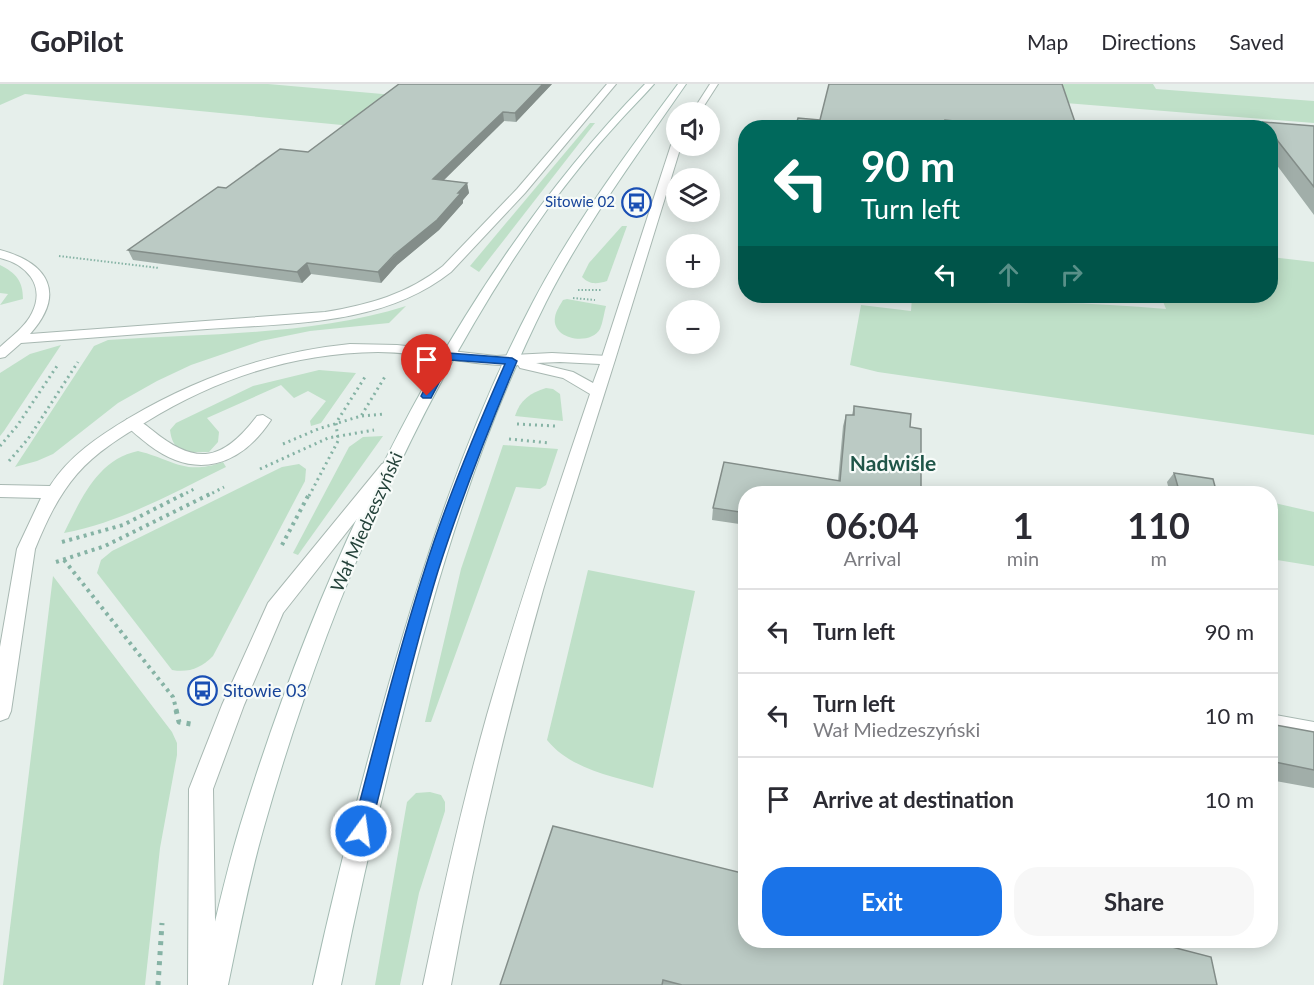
<!DOCTYPE html>
<meta charset="utf-8">
<style>
body{margin:0;font-family:Lato,sans-serif;background:#f7f7f7;color:#2b2b33;height:100vh;display:flex;flex-direction:column;font-size:22px;white-space:nowrap}
*{box-sizing:border-box;margin:0}
p{font-size:20px;color:#7c7c81}
.icon{flex:none;width:33px;height:33px;fill:none;stroke:currentColor;stroke-width:2;stroke-linecap:round;stroke-linejoin:round}
.map{position:relative;flex:1;overflow:hidden}
.side{position:absolute;left:738px;top:402px;width:540px;height:462px;display:flex;flex-direction:column;background:#fff;border-radius:24px;box-shadow:0 3px 15px #0003}
.side>*{flex:none}
.banner{position:absolute;left:738px;top:36px;width:540px;height:183px;border-radius:24px;box-shadow:0 3px 15px #0003;background:#00695c;color:#fff;overflow:hidden}
.fabs{position:absolute;left:666px;top:18px;display:grid;gap:12px}
.fabs a{display:grid;place-items:center;width:54px;height:54px;border-radius:50%;background:#fff;box-shadow:0 3px 15px #0003;font-size:30px}
.pin{position:absolute;display:grid;place-items:center;width:51px;height:51px;color:#fff;margin:-62px -26px;border-radius:50% 50% 50% 0;rotate:-45deg;box-shadow:0 0 6px #0007}
.pin .icon{rotate:45deg}
.me{position:absolute;width:66px;margin:-33px;rotate:14deg;stroke-linejoin:round;filter:drop-shadow(0 0 4px #0008)}
.turn{display:flex;align-items:center;gap:21px;height:126px;padding:0 24px;font-size:27px}
.turn .icon{width:78px;height:78px;stroke-width:2.5}
.turn b{display:block;font-size:42px;line-height:51px}
.lanes{display:flex;align-items:center;height:57px;padding:0 24px;background:#0003;justify-content:center;gap:30px;direction:ltr}
.lanes .off{opacity:.35}
.eta{display:flex;justify-content:space-evenly;align-items:center;height:102px;text-align:center}
.eta b{font-size:36px;font-weight:700;line-height:42px}
.primary-button{display:flex;gap:12px;margin-top:auto;padding:12px 24px}
.primary-button a{flex:1;height:69px;border-radius:24px;background:#1a73e8;color:#fff;font-size:24px;font-weight:700;line-height:69px;text-align:center}
.primary-button a+a{background:#f7f7f7;color:#2b2b33}
ul{padding:0;list-style:none}
li{display:flex;align-items:center;gap:18px;height:84px;padding:0 24px;border-top:2px solid #e1e1e2}
li div{flex:1}
li b{display:block;font-size:22px}
li em{font-style:normal}
header{display:flex;align-items:center;gap:36px;box-sizing:border-box;height:84px;padding:0 30px;background:#fff;border-bottom:2px solid #e1e1e2}
header strong{font-size:28px}
nav{display:flex;gap:33px;margin-inline-start:auto;font-size:21px}
.map>svg:first-child{display:block}
</style>
<header>
<strong>GoPilot</strong>
<nav><a>Map</a><a>Directions</a><a>Saved</a></nav>
</header>
<div class="map">
<svg width="1314" height="901" viewBox="0 0 1314 901">
<rect width="100%" height="100%" fill="#e6efeb"/>
<g fill="#bfe0c8">
<polygon points="0,0 268,0 394,11 352,42 25,10 0,21"/>
<polygon points="914,0 1153,0 1156,5 1314,17 1314,39 915,7"/>
<polygon points="590,39 595,39 479,188 470,182"/>
<path d="M 622,142 L 627,142 L 607,197 C 597,200 590,201 582,193 L 589,179 Z"/>
<path d="M 1271,173 L 1314,178 L 1314,351 L 878,288 L 850,281 L 861,221 L 911,227 L 912,213 C 960,221 1006,219 1055,219 C 1092,219 1129,222 1166,225 L 1162,215 L 1126,212 L 1270,212 Z"/>
<path d="M 0,181 C 16,189 23,197 23,215 L 0,221 L 8,210 L 0,209 Z"/>
<path d="M 567,215 L 606,222 C 604,229 603,238 600,245 C 591,262 551,256 555,233 C 556,227 560,221 563,216 Z"/>
<path d="M 406,222 L 389,239 L 310,247 L 261,257 L 191,281 L 157,297 L 118,319 L 53,370 L 37,377 L 15,383 L 94,262 L 108,256 C 207,249 310,252 406,222 Z"/>
<polygon points="61,261 4,347 0,352 0,289 30,270"/>
<path d="M 319,286 L 356,289 L 321,339 L 311,342 L 310,337 L 326,317 L 308,307 L 294,314 L 281,301 L 207,334 L 219,348 L 218,358 L 209,368 C 188,368 173,371 170,346 L 176,339 L 253,302 Z"/>
<path d="M 546,304 L 553,305 L 560,310 L 563,337 L 515,332 C 520,316 530,309 546,304 Z"/>
<polygon points="383,352 298,471 293,469 349,363 363,353"/>
<polygon points="503,361 558,365 546,401 540,405 516,403 431,638 425,638 461,485"/>
<path d="M 138,367 C 172,375 184,392 223,378 L 226,383 C 173,409 122,438 64,449 C 81,415 98,375 138,367 Z"/>
<path d="M 299,380 L 306,385 L 305,397 L 213,572 C 201,584 189,589 172,586 L 97,489 L 101,476 L 112,467 L 282,383 Z"/>
<polygon points="1270,418 1314,428 1314,482 1271,475"/>
<path d="M 588,486 L 695,507 L 653,704 C 617,693 572,687 547,656 Z"/>
<polygon points="53,492 172,648 177,659 177,671 160,764 145,901 3,901"/>
<polygon points="430,708 441,711 445,718 445,727 419,809 400,901 375,901 407,718 416,709"/>
</g>
<g fill="none" stroke-linecap="round" stroke-linejoin="round">
<defs>
<g id="service">
<polygon points="710,0 718,0 700,28 692,28"/>
<polygon points="676,58 676,62 681,62 615,276 608,280 603,279 601,276 671,61"/>
<path d="M 263,331 L 271,336 C 240,383 195,396 149,361 C 141,354 131,348 125,339 L 127,335 C 138,333 144,340 152,346 C 196,382 222,378 257,332 Z"/>
<polygon points="388,378 394,380 396,384 394,388 283,529 244,621 213,705 216,901 188,901 189,705 222,621 268,519 382,380"/>
<polygon points="1270,630 1314,638 1314,658 1270,650"/>
</g>
<g id="minor">
<path d="M 607,0 L 616,0 L 525,109 L 451,188 C 383,242 290,239 207,245 C 145,250 83,254 21,259 L 5,273 L 0,274 L 0,263 C 11,253 26,242 32,229 C 46,201 26,180 0,174 L 0,166 C 49,179 66,210 30,250 L 325,228 C 368,221 408,210 443,182 L 517,105 Z"/>
<path d="M 350,260 L 397,261 L 496,272 L 552,269 L 608,272 L 615,276 C 591,353 566,429 543,506 C 506,636 475,768 451,901 L 423,901 C 442,810 462,720 487,631 C 518,523 554,416 590,310 L 563,294 L 520,284 L 518,281 C 471,283 425,268 378,268 C 294,269 217,294 146,338 C 121,353 96,368 77,390 C 58,412 46,438 35,465 L 11,627 L 8,634 L 0,637 L 0,563 L 17,465 L 41,414 L 0,413 L 0,401 L 50,402 C 69,372 99,352 129,334 C 198,293 270,268 350,260 ZM 560,278 L 600,280 L 593,299 L 573,288 L 536,279 Z"/>
</g>
<g id="secondary">
<path d="M 645,0 L 654,0 C 642,14 628,27 616,41 C 592,67 570,95 549,123 C 420,304 324,530 264,743 C 249,795 239,848 228,901 L 200,901 C 213,848 224,795 240,742 C 320,480 452,197 645,0 Z"/>
<path d="M 678,0 L 686,0 C 637,71 585,141 546,218 C 481,348 438,488 403,629 C 380,719 359,810 341,901 L 313,901 C 333,809 356,719 381,628 C 420,488 465,347 533,218 C 574,140 626,70 678,0 Z"/>
</g>
</defs>
<use href="#service" stroke="#a8b8b2" stroke-width="2"/>
<use href="#minor" stroke="#a8b8b2" stroke-width="2"/>
<use href="#secondary" stroke="#a4bbb3" stroke-width="2"/>
<g stroke="#86b3a5" stroke-width="2" stroke-dasharray="1.5 2" stroke-linecap="butt">
<polyline points="59,172 159,184"/>
<polyline points="578,206 601,206"/>
<polyline points="573,214 595,216"/>
</g>
<g stroke="#86b3a5" stroke-width="3" stroke-dasharray="2 4" stroke-linecap="butt">
<polyline points="362,332 384,330"/>
<polyline points="517,340 555,342"/>
<polyline points="509,355 550,359"/>
<polyline points="283,360 318,345 361,332 386,291"/>
<polyline points="0,362 17,342 59,279"/>
<polyline points="9,377 28,355 78,278"/>
<polyline points="260,385 328,354 374,346"/>
<polyline points="181,412 196,404"/>
<polyline points="207,412 224,403"/>
<polyline points="309,412 338,357 336,339 365,293"/>
</g>
<g stroke="#86b3a5" stroke-width="4" stroke-dasharray="3 4.5" stroke-linecap="butt">
<polyline points="62,458 123,441 184,410"/>
<polyline points="282,461 309,410"/>
<polyline points="64,476 173,613 177,628"/>
<polyline points="56,478 105,462 210,410"/>
</g>
<g stroke="#86b3a5" stroke-width="5" stroke-dasharray="4 6" stroke-linecap="butt">
<polyline points="176,626 179,638 191,640"/>
<polyline points="158,901 162,839"/>
</g>
<use href="#service" fill="#fff" fill-rule="evenodd"/>
<use href="#minor" fill="#fff" fill-rule="evenodd"/>
<use href="#secondary" fill="#fff" fill-rule="evenodd"/>
</g>
<g fill="#a1aea9">
<polygon points="552,0 516,38 504,37 443,96 467,99 469,109 463,116 463,119 439,146 397,181 381,199 311,190 302,199 133,176 128,166 226,104 308,68"/>
<polygon points="829,0 1077,44 795,44 820,36"/>
<polygon points="1263,38 1314,42 1314,131 1270,72 1270,44 1260,44"/>
<polygon points="854,322 911,330 910,343 921,345 921,410 746,410 746,441 712,436 713,424 724,378 838,397 843,342 846,331 852,331"/>
<polygon points="1174,389 1217,410 1170,410 1167,398"/>
<polygon points="1270,640 1314,648 1314,704 1270,696"/>
<polygon points="746,856 1217,901 500,901"/>
</g>
<g fill="#838d89">
<polygon points="543,0 552,0 516,38 515,29"/>
<polygon points="503,28 504,37 435,105 433,95"/>
<polygon points="467,99 469,109 463,116 463,119 439,146 397,181 381,199 378,188"/>
<polygon points="307,179 311,190 302,199 297,188"/>
</g>
<g fill="#bbcac4" stroke="#838d89" stroke-width="1.5">
<polygon points="399,0 543,0 515,29 503,28 433,95 467,99 458,109 461,109 437,136 394,171 378,188 307,179 297,188 128,166 218,103 226,104 280,65 308,68"/>
<polygon points="829,0 1062,0 1077,44 1029,44 945,36 946,44 795,44 798,34 820,36"/>
<polygon points="1263,38 1314,42 1314,103 1270,47 1270,44 1267,44"/>
<polygon points="854,322 911,330 910,343 921,345 921,410 746,410 746,429 713,424 724,378 840,397 846,331 854,331"/>
<polygon points="1174,389 1213,395 1217,410 1180,410"/>
<polygon points="1270,640 1314,648 1314,686 1270,677"/>
<polygon points="553,742 746,790 746,856 1145,856 1211,873 1217,901 682,901 663,896 662,901 500,901"/>
</g>
<path fill="#1a73e8" stroke="#114b97" stroke-width="1.5" d="M 448,269 L 512,274 L 517,277 C 488,346 461,415 438,487 C 412,572 392,660 370,747 L 368,754 L 361,757 L 355,754 L 352,747 C 375,661 396,574 424,488 C 446,417 475,348 505,280 L 451,276 L 431,314 L 423,314 L 421,312 L 442,272 Z"/>
<defs>
<symbol id="bus-ring" viewBox="-11 -11 22 22"><circle r="9.5" fill="#f7fbf9" stroke="#1a4fb4" stroke-width="1.5"/><path d="M-5-6H5V4H4V6H2V4H-2V6H-4V4H-5ZM-3.5-4V0h7V-4ZM-3.5 1.2v1.5H-2V1.2ZM2 1.2v1.5H3.5V1.2Z" fill="#1a4fb4"/></symbol>
</defs>
<g fill-rule="evenodd">
<use href="#bus-ring" x="620" y="102" width="33" height="33"/>
<use href="#bus-ring" x="186" y="590" width="33" height="33"/>
</g>
<g text-anchor="middle" stroke-width="4.5" stroke-linejoin="round" paint-order="stroke">
<g font-size="15" fill="#164399" stroke="#f7fbf9" text-anchor="end">
<text x="615" y="123">Sitowie 02</text>
</g>
<g font-size="18" fill="#24423a" stroke="#f7fbf9">
<text transform="translate(367 438) rotate(-66)" y="6">Wał Miedzeszyński</text>
</g>
<g font-size="18" fill="#164399" stroke="#f7fbf9" text-anchor="start">
<text x="223" y="613">Sitowie 03</text>
</g>
<g font-size="21" font-weight="bold" fill="#1f5548" stroke="#f7fbf9">
<text x="893" y="387">Nadwiśle</text>
</g>
</g>
</svg>
<div class="fabs">
<a><svg class="icon" aria-label="sound" viewBox="0 0 24 24"><path d="M4 9h4l5-4v14l-5-4H4zM17 9q2 3 0 6"/></svg></a>
<a><svg class="icon" aria-label="layers" viewBox="0 0 24 24"><path d="M12 4l9 5-9 5-9-5zM3 14l9 5 9-5"/></svg></a>
<a>+</a>
<a>−</a>
</div>
<div class="pin" style="left:427px;top:312px;background:#d93025"><svg class="icon" aria-label="arrive" viewBox="0 0 24 24"><path d="M6 21V4h12l-3 4 3 4H6"/></svg></div>
<svg class="me" style="left:361px;top:747px" viewBox="-20 -20 40 40"><circle r="17" fill="#1a73e8" stroke="#fff" stroke-width="3"/><path d="M0-11L8 9 0 5-8 9z" fill="#fff"/></svg>
<div class="banner">
<div class="turn"><svg class="icon" aria-label="left" viewBox="0 0 24 24"><path d="M17 20v-9H6M10 6l-5 5 5 5"/></svg><div><b>90 m</b>Turn left</div></div>
<div class="lanes"><svg class="icon" aria-label="left" viewBox="0 0 24 24"><path d="M17 20v-9H6M10 6l-5 5 5 5"/></svg><svg class="icon off" aria-label="ahead" viewBox="0 0 24 24"><path d="M12 20V5M6 11l6-6 6 6"/></svg><svg class="icon off" aria-label="right" viewBox="0 0 24 24"><path d="M7 20v-9h11M14 6l5 5-5 5"/></svg></div>
</div>
<section class="side">
<div class="eta">
<div><b>06:04</b><p>Arrival</p></div>
<div><b>1</b><p>min</p></div>
<div><b>110</b><p>m</p></div>
</div>
<ul>
<li><svg class="icon" aria-label="left" viewBox="0 0 24 24"><path d="M17 20v-9H6M10 6l-5 5 5 5"/></svg><div><b>Turn left</b></div><em>90 m</em></li>
<li><svg class="icon" aria-label="left" viewBox="0 0 24 24"><path d="M17 20v-9H6M10 6l-5 5 5 5"/></svg><div><b>Turn left</b><p>Wał Miedzeszyński</p></div><em>10 m</em></li>
<li><svg class="icon" aria-label="arrive" viewBox="0 0 24 24"><path d="M6 21V4h12l-3 4 3 4H6"/></svg><div><b>Arrive at destination</b></div><em>10 m</em></li>
</ul>
<div class="primary-button"><a>Exit</a><a>Share</a></div>
</section>
</div>
